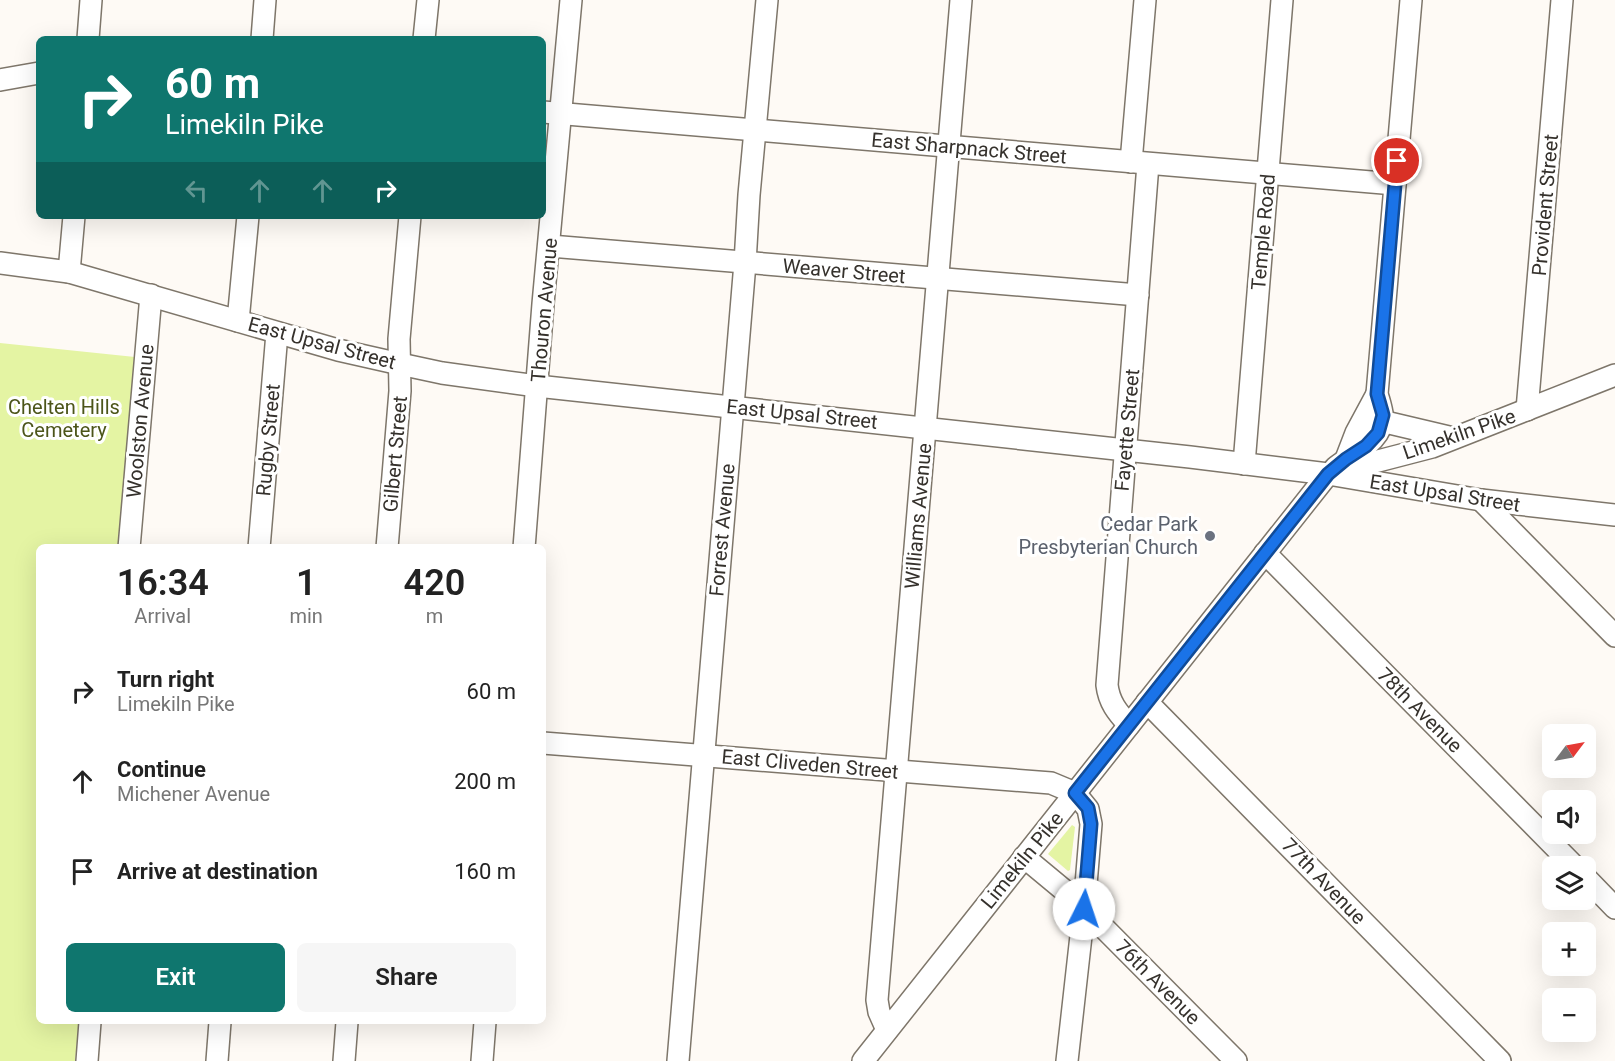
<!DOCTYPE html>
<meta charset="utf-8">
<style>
body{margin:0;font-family:Roboto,sans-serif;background:#f6f6f6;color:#222;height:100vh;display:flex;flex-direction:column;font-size:22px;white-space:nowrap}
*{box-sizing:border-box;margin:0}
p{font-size:20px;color:#767676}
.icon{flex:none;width:33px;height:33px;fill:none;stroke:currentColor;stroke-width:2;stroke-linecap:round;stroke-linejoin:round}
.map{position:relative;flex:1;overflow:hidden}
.sheet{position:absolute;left:36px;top:544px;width:510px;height:480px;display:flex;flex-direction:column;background:#fff;border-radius:9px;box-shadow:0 6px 24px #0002}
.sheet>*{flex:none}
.hud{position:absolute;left:36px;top:36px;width:510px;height:183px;border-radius:9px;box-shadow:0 6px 24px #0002;background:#0f766e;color:#fff;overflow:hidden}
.needle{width:39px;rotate:58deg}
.fabs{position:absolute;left:1542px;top:724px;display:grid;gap:12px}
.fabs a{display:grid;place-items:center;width:54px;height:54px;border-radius:9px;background:#fff;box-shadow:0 6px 24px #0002;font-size:30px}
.pin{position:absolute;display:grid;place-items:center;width:51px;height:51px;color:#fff;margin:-26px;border:3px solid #fff;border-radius:50%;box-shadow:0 2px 6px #0007}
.me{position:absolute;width:66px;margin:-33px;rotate:4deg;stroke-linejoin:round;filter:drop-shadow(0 0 4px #0008)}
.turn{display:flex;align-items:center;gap:21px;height:126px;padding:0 30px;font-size:27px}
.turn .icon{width:78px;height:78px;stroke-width:2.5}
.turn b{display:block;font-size:42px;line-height:51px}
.lanes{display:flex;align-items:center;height:57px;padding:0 30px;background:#0003;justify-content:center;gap:30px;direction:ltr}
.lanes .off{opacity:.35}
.eta{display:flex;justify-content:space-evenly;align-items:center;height:102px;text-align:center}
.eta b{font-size:36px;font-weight:600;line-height:42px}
.action{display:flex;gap:12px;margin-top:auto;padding:12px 30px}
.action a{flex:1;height:69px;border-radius:9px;background:#0f766e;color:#fff;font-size:24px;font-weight:600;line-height:69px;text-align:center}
.action a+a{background:#f6f6f6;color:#222}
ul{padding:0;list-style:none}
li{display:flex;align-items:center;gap:18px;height:90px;padding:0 30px}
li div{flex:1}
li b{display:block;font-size:22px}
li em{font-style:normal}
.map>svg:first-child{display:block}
</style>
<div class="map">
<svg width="1615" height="1061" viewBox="0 0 1615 1061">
<rect width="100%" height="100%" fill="#fefaf5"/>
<g fill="#e4f4a3">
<polygon points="0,343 135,357 118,547 39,548 39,1022 79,1022 75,1061 0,1061"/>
<polygon points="1072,825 1075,827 1070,870 1068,871 1048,854"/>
</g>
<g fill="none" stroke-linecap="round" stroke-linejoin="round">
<defs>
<g id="minor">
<polyline points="88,39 91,0"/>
<polyline points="262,39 265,0"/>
<polyline points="424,39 428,0"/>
<polyline points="0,80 39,73"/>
<polyline points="543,112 1395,184"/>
<polyline points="1131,162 1145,0"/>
<polyline points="550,246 1138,295"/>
<polyline points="0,263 69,272 338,350 400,364 442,373 537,386 1190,457 1328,474 1481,500 1615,515"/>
<polyline points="69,272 74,216"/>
<polyline points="238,321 248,216"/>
<polyline points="1527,410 1562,0"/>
<polyline points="1381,421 1453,438"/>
<polyline points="1346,459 1356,433 1377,394"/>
<polyline points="1244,464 1282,0"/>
<path d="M 1335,468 C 1352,454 1386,440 1382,413 C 1381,407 1379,400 1377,394 L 1411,0"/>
<polyline points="1481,500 1615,636"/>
<polyline points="129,548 151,295"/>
<polyline points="259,548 277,333"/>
<polyline points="387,548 400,391 399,339 410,216"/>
<polyline points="524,548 543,304 571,0"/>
<polyline points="1265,553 1575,867"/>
<polyline points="1147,702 1500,1061"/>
<path d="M 1129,725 C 1117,712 1109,702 1107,685 L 1148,164"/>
<polyline points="543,743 1051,783 1075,793 1088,809 1091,824 1084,909 1067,1061"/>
<polyline points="1024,857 1071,896 1097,921 1236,1061"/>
<polyline points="1586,878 1615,908"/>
<polyline points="887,1030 879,1012 877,1000 961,0"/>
<polyline points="87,1061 90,1022"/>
<polyline points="217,1061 220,1022"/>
<polyline points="344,1061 347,1022"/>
<polyline points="482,1061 485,1022"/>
<polyline points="678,1061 745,263 749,195 767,0"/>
<polyline points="863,1061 1328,474 1432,447 1615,375"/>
</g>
</defs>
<use href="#minor" stroke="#7e766a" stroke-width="24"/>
<use href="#minor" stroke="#fff" stroke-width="21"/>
</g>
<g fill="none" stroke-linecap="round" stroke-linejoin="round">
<defs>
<polyline id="route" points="1084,909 1091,824 1088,808 1075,793 1328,474 1346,459 1366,446 1378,433 1383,415 1377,394 1397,161"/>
</defs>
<use href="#route" stroke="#114b97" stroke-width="15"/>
<use href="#route" stroke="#1a73e8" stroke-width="10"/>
</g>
<circle fill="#6b7280" stroke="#fff" stroke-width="2" cx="1210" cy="536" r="6"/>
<g text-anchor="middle" stroke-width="6" stroke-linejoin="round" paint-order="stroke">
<g font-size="20" fill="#35312c" stroke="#fff">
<text transform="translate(969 148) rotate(5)" y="7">East Sharpnack Street</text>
<text transform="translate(1545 205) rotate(-85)" y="7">Provident Street</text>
<text transform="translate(1263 232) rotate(-85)" y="7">Temple Road</text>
<text transform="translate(844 271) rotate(5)" y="7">Weaver Street</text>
<text transform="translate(544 310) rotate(-85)" y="7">Thouron Avenue</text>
<text transform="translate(322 343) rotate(15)" y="7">East Upsal Street</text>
<text transform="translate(802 414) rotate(6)" y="7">East Upsal Street</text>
<text transform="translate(140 421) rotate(-85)" y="7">Woolston Avenue</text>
<text transform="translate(1127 430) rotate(-85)" y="7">Fayette Street</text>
<text transform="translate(1459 434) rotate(-19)" y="7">Limekiln Pike</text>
<text transform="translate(268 440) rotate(-85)" y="7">Rugby Street</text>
<text transform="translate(395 454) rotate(-85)" y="7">Gilbert Street</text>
<text transform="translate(1445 493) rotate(9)" y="7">East Upsal Street</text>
<text transform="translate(918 516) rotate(-85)" y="7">Williams Avenue</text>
<text transform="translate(722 530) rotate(-85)" y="7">Forrest Avenue</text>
<text transform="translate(1420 710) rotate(45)" y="7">78th Avenue</text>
<text transform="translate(810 764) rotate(5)" y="7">East Cliveden Street</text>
<text transform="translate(1022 860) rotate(-51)" y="7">Limekiln Pike</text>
<text transform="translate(1324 881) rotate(46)" y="7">77th Avenue</text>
<text transform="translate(1158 982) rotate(45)" y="7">76th Avenue</text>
</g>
<g font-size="20" fill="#4c5519" stroke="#fff">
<text x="64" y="414">Chelten Hills<tspan x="64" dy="23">Cemetery</tspan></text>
</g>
<g font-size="20" fill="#5b616d" stroke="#fff" text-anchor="end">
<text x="1198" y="531">Cedar Park<tspan x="1198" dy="23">Presbyterian Church</tspan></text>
</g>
</g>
</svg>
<div class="fabs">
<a><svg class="needle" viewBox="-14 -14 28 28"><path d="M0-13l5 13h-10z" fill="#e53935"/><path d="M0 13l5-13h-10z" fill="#767676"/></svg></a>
<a><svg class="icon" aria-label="sound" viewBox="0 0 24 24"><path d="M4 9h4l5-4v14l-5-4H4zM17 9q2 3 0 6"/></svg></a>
<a><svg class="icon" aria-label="layers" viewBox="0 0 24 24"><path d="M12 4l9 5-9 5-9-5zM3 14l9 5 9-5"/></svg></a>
<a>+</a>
<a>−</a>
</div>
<div class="pin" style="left:1397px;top:161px;background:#d93025"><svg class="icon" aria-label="arrive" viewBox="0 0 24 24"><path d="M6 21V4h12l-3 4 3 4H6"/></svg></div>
<svg class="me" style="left:1084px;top:909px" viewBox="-20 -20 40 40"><circle r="19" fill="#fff"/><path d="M0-13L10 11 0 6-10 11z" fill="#1a73e8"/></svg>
<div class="hud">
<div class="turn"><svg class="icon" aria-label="right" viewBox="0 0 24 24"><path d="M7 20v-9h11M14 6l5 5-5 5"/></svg><div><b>60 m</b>Limekiln Pike</div></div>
<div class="lanes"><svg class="icon off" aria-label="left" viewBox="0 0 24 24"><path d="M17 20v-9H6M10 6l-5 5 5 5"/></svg><svg class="icon off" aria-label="ahead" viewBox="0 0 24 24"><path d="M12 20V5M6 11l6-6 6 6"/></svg><svg class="icon off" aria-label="ahead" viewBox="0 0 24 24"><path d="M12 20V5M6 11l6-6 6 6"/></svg><svg class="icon" aria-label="right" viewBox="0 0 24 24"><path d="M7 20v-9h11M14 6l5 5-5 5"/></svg></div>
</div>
<section class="sheet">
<div class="eta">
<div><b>16:34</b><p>Arrival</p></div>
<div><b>1</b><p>min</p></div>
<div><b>420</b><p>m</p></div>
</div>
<ul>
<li><svg class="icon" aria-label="right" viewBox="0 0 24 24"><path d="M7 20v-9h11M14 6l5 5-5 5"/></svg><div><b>Turn right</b><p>Limekiln Pike</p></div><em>60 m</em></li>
<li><svg class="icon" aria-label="ahead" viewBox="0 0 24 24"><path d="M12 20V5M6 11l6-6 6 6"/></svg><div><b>Continue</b><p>Michener Avenue</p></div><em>200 m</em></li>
<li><svg class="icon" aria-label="arrive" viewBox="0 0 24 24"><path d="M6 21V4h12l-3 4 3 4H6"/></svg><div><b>Arrive at destination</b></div><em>160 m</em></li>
</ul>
<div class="action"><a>Exit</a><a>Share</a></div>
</section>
</div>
